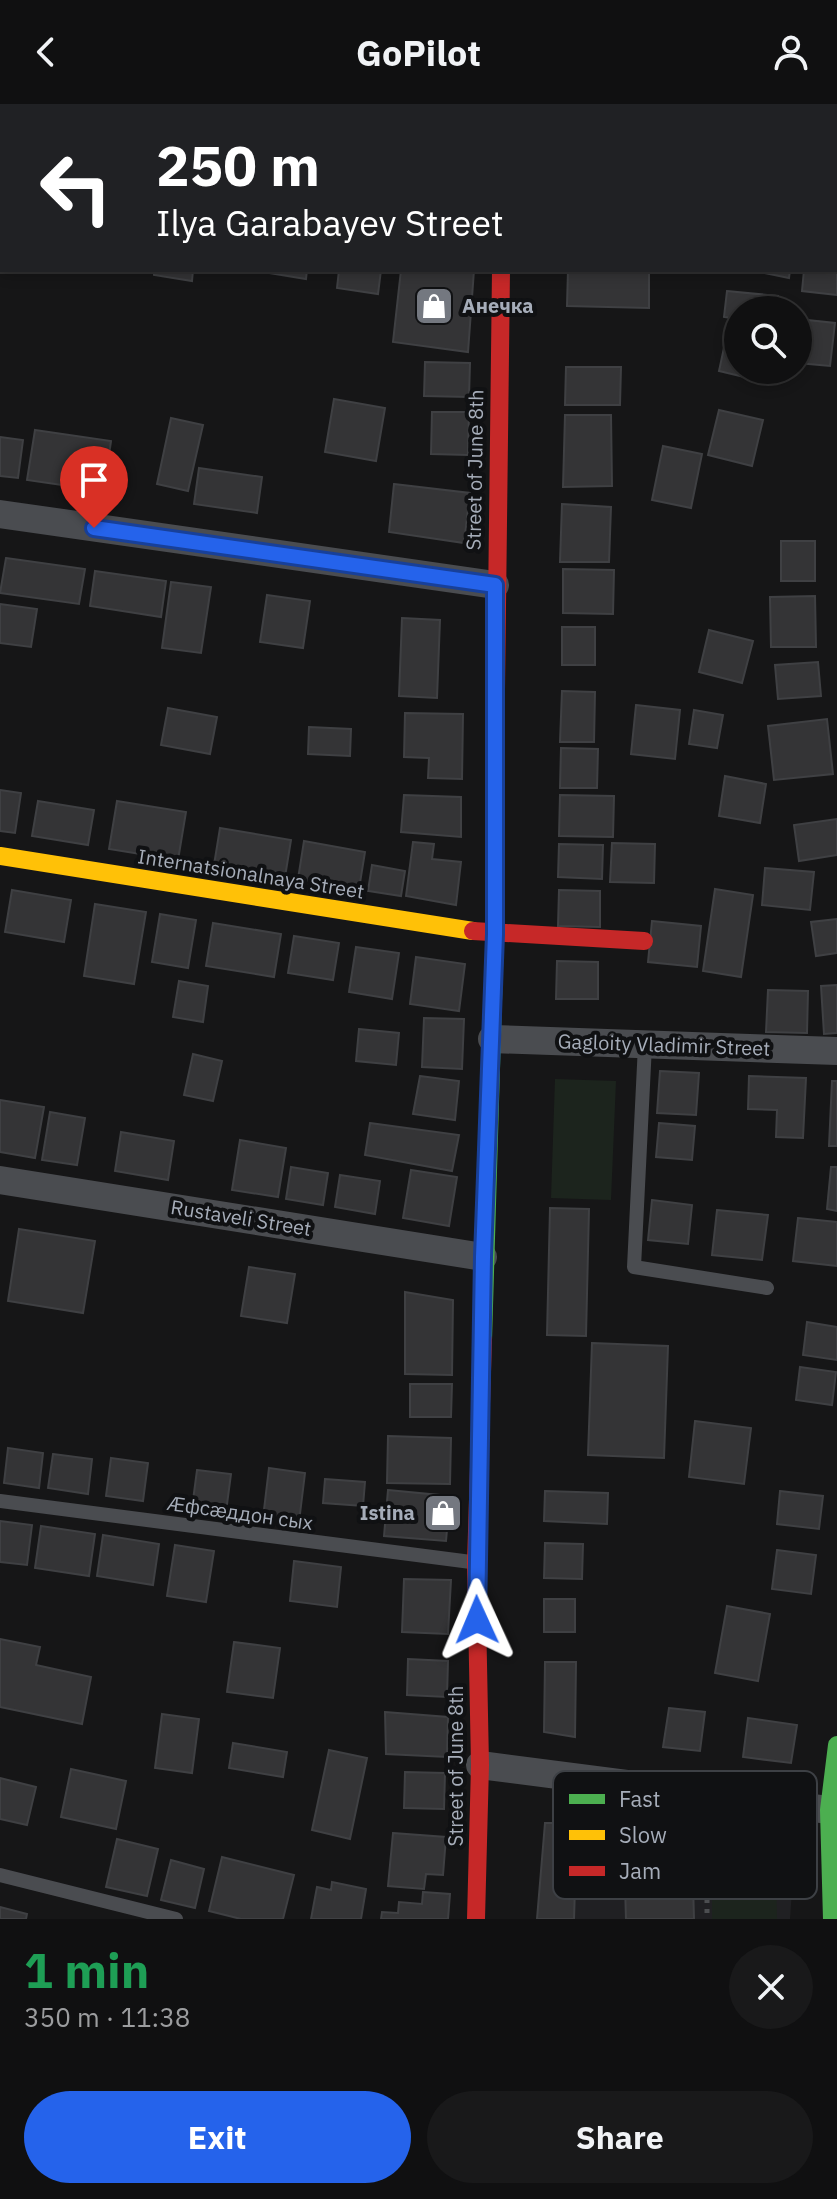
<!DOCTYPE html>
<meta charset="utf-8">
<style>
body{margin:0;font-family:"IBM Plex Sans",sans-serif;background:#19191a;color:#f1f3f6;height:100vh;display:flex;flex-direction:column;font-size:30px;white-space:nowrap}
*{box-sizing:border-box;margin:0}
p{font-size:26px;color:#9c9d9f}
.icon{flex:none;width:44px;height:44px;fill:none;stroke:currentColor;stroke-width:2;stroke-linecap:round;stroke-linejoin:round}
.map{position:relative;height:1815px;overflow:hidden}
.details{display:flex;flex-direction:column;background:#101011;flex:1}
.details>*{flex:none}
.hud{position:absolute;left:0px;top:0px;width:838px;height:168px;box-shadow:0 4px 12px #0003,0 0 0 2px #303031;background:#202124;color:#fff;overflow:hidden}
.buttons{position:absolute;left:724px;top:192px;display:grid;gap:16px}
.buttons a{display:grid;place-items:center;width:88px;height:88px;border-radius:50%;background:#101011;box-shadow:0 4px 12px #0003,0 0 0 2px #303031;font-size:40px}
.pin{position:absolute;display:grid;place-items:center;width:68px;height:68px;color:#fff;margin:-82px -34px;border-radius:50% 50% 50% 0;rotate:-45deg;box-shadow:0 0 8px #0007}
.pin .icon{rotate:45deg}
.me{position:absolute;width:88px;margin:-44px;rotate:359deg;stroke-linejoin:round;filter:drop-shadow(0 0 6px #0008)}
.turn{display:flex;align-items:center;gap:28px;height:168px;padding:0 24px;font-size:36px}
.turn .icon{width:104px;height:104px;stroke-width:2.5}
.turn b{display:block;font-size:56px;line-height:68px}
.round{display:grid;place-items:center;flex:none;width:84px;height:84px;border-radius:42px;background:#19191a}
.summary{display:flex;align-items:center;justify-content:space-between;height:136px;padding:0 24px}
h1{font-size:48px;font-weight:800;line-height:60px;color:#1e9e55}
.primary-button{display:flex;gap:16px;margin-top:auto;padding:16px 24px}
.primary-button a{flex:1;height:92px;border-radius:48px;background:#2563eb;color:#fff;font-size:32px;font-weight:800;line-height:92px;text-align:center}
.primary-button a+a{background:#19191a;color:#f1f3f6}
header{display:flex;justify-content:space-between;align-items:center;height:104px;padding:0 24px;background:#101011;font-size:36px;font-weight:800}
.map>svg:first-child{display:block}
</style>
<header><svg class="icon" aria-label="back" viewBox="0 0 24 24"><path d="M15 5l-7 7 7 7"/></svg>GoPilot<svg class="icon" aria-label="person" viewBox="0 0 24 24"><circle cx="12" cy="8" r="4"/><path d="M4 21q1-7 8-7t8 7"/></svg></header>
<div class="map">
<svg width="837" height="1815" viewBox="0 0 837 1815">
<rect width="100%" height="100%" fill="#161617"/>
<polygon fill="#202023" points="545,1719 795,1743 790,1815 537,1815"/>
<g fill="#1c241d">
<polygon points="555,975 616,977 611,1096 551,1094"/>
<polygon points="776,1773 777,1815 712,1815 712,1775"/>
</g>
<g fill="#343436" stroke="#3f4043" stroke-width="2">
<polygon points="623,0 757,0 623,2"/>
<polygon points="837,144 837,191 802,187 804,166 836,166"/>
<polygon points="154,166 193,166 192,177 154,171"/>
<polygon points="251,166 307,166 306,175"/>
<polygon points="339,166 381,166 378,190 337,184"/>
<polygon points="401,166 474,166 468,248 393,238"/>
<polygon points="568,166 649,166 649,204 567,202"/>
<polygon points="749,166 790,166 789,174"/>
<polygon points="727,187 778,192 777,206 738,206 738,215 724,213"/>
<polygon points="798,215 835,219 830,262 798,259"/>
<polygon points="728,225 738,228 738,266 763,266 761,277 719,267"/>
<polygon points="425,258 470,259 469,293 424,292"/>
<polygon points="566,263 621,263 620,301 565,301"/>
<polygon points="334,295 385,304 376,357 325,348"/>
<polygon points="719,306 763,316 752,362 708,351"/>
<polygon points="432,308 469,308 468,351 431,350"/>
<polygon points="565,311 611,311 612,382 563,383"/>
<polygon points="171,314 203,321 188,387 157,380"/>
<polygon points="35,326 111,337 104,387 27,376"/>
<polygon points="0,333 23,336 18,374 0,372"/>
<polygon points="663,342 702,350 691,404 652,396"/>
<polygon points="199,364 262,373 257,409 194,400"/>
<polygon points="394,380 470,389 464,439 389,428"/>
<polygon points="562,400 611,403 609,458 560,458"/>
<rect x="781" y="437" width="34" height="40"/>
<polygon points="6,454 85,465 79,500 0,489"/>
<polygon points="563,465 614,466 613,510 563,509"/>
<polygon points="95,467 166,477 161,513 90,502"/>
<polygon points="171,478 211,483 201,549 162,544"/>
<polygon points="267,491 310,497 303,544 260,538"/>
<polygon points="815,492 816,543 771,543 770,493"/>
<polygon points="0,500 37,505 31,543 0,539"/>
<polygon points="402,514 440,516 437,594 399,592"/>
<rect x="562" y="523" width="33" height="38"/>
<polygon points="709,526 753,537 742,579 699,568"/>
<polygon points="818,558 821,592 778,595 775,561"/>
<polygon points="562,587 595,588 594,638 560,638"/>
<polygon points="636,601 680,606 675,655 631,650"/>
<polygon points="168,604 217,613 210,650 161,641"/>
<polygon points="694,606 723,611 717,644 689,640"/>
<polygon points="405,609 463,610 462,675 428,674 429,654 404,653"/>
<polygon points="827,615 833,670 774,676 768,622"/>
<polygon points="309,623 351,625 350,652 308,650"/>
<polygon points="561,644 598,645 597,684 560,684"/>
<polygon points="725,672 766,680 760,719 719,712"/>
<polygon points="0,686 21,689 15,729 0,727"/>
<polygon points="404,691 461,693 461,733 401,728"/>
<polygon points="560,691 614,692 613,733 559,732"/>
<polygon points="38,697 94,706 88,741 32,732"/>
<polygon points="117,697 186,708 178,756 109,745"/>
<polygon points="837,715 837,751 799,757 794,721"/>
<polygon points="220,724 291,736 285,773 214,761"/>
<polygon points="304,737 365,748 359,785 298,775"/>
<polygon points="413,738 434,740 432,755 461,758 456,801 406,792"/>
<polygon points="612,739 655,740 654,779 610,778"/>
<polygon points="559,740 603,741 602,775 558,773"/>
<polygon points="372,761 405,767 401,792 368,787"/>
<polygon points="765,764 814,768 810,806 762,801"/>
<polygon points="715,785 753,791 741,873 703,867"/>
<polygon points="12,786 71,796 64,838 5,828"/>
<polygon points="559,786 600,787 600,823 558,822"/>
<polygon points="95,800 146,808 134,880 84,872"/>
<polygon points="160,810 196,816 188,864 152,858"/>
<polygon points="837,815 837,849 816,852 811,818"/>
<polygon points="652,817 701,822 697,863 648,858"/>
<polygon points="213,819 281,830 274,873 206,862"/>
<polygon points="294,832 339,839 333,876 288,869"/>
<polygon points="356,843 399,849 392,895 349,888"/>
<polygon points="416,853 465,860 459,907 410,900"/>
<polygon points="557,857 598,858 598,895 556,895"/>
<polygon points="179,877 208,882 203,918 173,913"/>
<polygon points="837,881 837,929 824,930 821,882"/>
<polygon points="768,886 808,887 807,929 766,928"/>
<polygon points="424,914 464,915 462,965 422,963"/>
<polygon points="359,925 399,929 396,961 356,957"/>
<polygon points="193,950 222,957 213,997 184,991"/>
<polygon points="660,967 699,969 696,1011 657,1009"/>
<polygon points="420,972 459,977 455,1016 413,1010"/>
<polygon points="749,972 806,974 803,1034 776,1033 777,1006 748,1005"/>
<polygon points="832,977 837,977 837,1042 829,1042"/>
<polygon points="0,996 44,1003 35,1054 0,1048"/>
<polygon points="50,1008 85,1014 77,1061 42,1056"/>
<polygon points="370,1019 459,1031 452,1067 365,1051"/>
<polygon points="659,1019 695,1022 692,1056 656,1053"/>
<polygon points="121,1028 174,1037 168,1076 115,1067"/>
<polygon points="240,1036 286,1044 278,1093 232,1086"/>
<polygon points="291,1063 328,1069 323,1101 286,1095"/>
<polygon points="831,1063 837,1063 837,1107 827,1105"/>
<polygon points="411,1066 457,1073 449,1122 403,1114"/>
<polygon points="340,1071 380,1077 375,1110 335,1103"/>
<polygon points="652,1096 692,1101 688,1140 648,1136"/>
<polygon points="550,1104 589,1105 586,1232 547,1231"/>
<polygon points="717,1106 768,1111 762,1156 712,1151"/>
<polygon points="798,1114 837,1118 837,1162 793,1157"/>
<polygon points="19,1125 95,1137 83,1209 8,1197"/>
<polygon points="249,1163 295,1170 287,1219 241,1212"/>
<polygon points="405,1188 453,1196 452,1271 405,1270"/>
<polygon points="807,1218 837,1223 837,1256 803,1251"/>
<polygon points="592,1239 668,1242 664,1354 588,1351"/>
<polygon points="800,1263 836,1268 832,1301 796,1296"/>
<polygon points="410,1280 452,1280 451,1313 410,1313"/>
<polygon points="695,1317 751,1324 744,1380 689,1373"/>
<polygon points="388,1332 451,1334 450,1380 387,1379"/>
<polygon points="8,1344 43,1349 39,1384 4,1379"/>
<polygon points="53,1350 92,1355 88,1390 48,1384"/>
<polygon points="111,1354 148,1359 143,1397 106,1392"/>
<polygon points="269,1364 305,1369 299,1418 263,1414"/>
<polygon points="197,1366 231,1370 226,1408 192,1404"/>
<polygon points="325,1375 365,1378 363,1402 323,1399"/>
<polygon points="388,1386 450,1392 446,1437 384,1432"/>
<polygon points="545,1387 608,1389 607,1420 544,1417"/>
<polygon points="780,1387 823,1392 819,1425 777,1420"/>
<polygon points="0,1417 32,1421 27,1461 0,1458"/>
<polygon points="41,1422 95,1430 89,1472 35,1464"/>
<polygon points="103,1431 159,1440 153,1481 97,1472"/>
<polygon points="545,1439 583,1440 582,1475 544,1474"/>
<polygon points="175,1441 214,1447 206,1498 167,1492"/>
<polygon points="777,1446 816,1451 811,1490 772,1485"/>
<polygon points="294,1457 341,1463 337,1503 290,1497"/>
<polygon points="404,1475 451,1476 448,1530 402,1528"/>
<rect x="544" y="1495" width="31" height="33"/>
<polygon points="727,1502 770,1510 758,1577 715,1569"/>
<polygon points="0,1535 40,1543 36,1561 91,1573 82,1620 0,1603"/>
<polygon points="234,1538 280,1544 273,1594 227,1588"/>
<polygon points="408,1555 448,1557 447,1593 407,1591"/>
<polygon points="545,1558 576,1558 575,1633 544,1628"/>
<polygon points="669,1604 705,1608 700,1647 663,1643"/>
<polygon points="385,1608 448,1613 447,1653 386,1650"/>
<polygon points="162,1610 199,1615 192,1669 155,1664"/>
<polygon points="748,1614 797,1621 791,1659 743,1653"/>
<polygon points="233,1639 287,1648 283,1673 229,1664"/>
<polygon points="329,1646 367,1654 350,1735 312,1726"/>
<polygon points="71,1665 126,1677 116,1725 61,1713"/>
<polygon points="405,1668 445,1669 444,1705 404,1704"/>
<polygon points="0,1674 36,1683 27,1721 0,1715"/>
<polygon points="545,1719 577,1719 574,1815 537,1815"/>
<polygon points="393,1729 446,1733 443,1771 426,1770 424,1785 388,1782"/>
<polygon points="117,1735 158,1745 147,1792 106,1783"/>
<polygon points="222,1753 294,1771 283,1815 241,1815 209,1807"/>
<polygon points="171,1756 204,1765 195,1804 161,1796"/>
<polygon points="332,1778 366,1785 361,1815 311,1815 317,1783 331,1786"/>
<polygon points="693,1780 694,1815 626,1815 625,1782"/>
<polygon points="423,1788 450,1790 448,1815 381,1815 382,1808 398,1809 399,1798 422,1800"/>
<polygon points="0,1803 27,1810 26,1815 0,1815"/>
</g>
<g fill="none" stroke-linecap="round" stroke-linejoin="round">
<polyline stroke="#4c4e51" stroke-width="5" stroke-dasharray="4 6" stroke-linecap="butt" points="707,1775 707,1815"/>
<g stroke="#4a4c50" stroke-width="14">
<polyline points="836,39 837,38"/>
<polyline points="645,941 634,1163 767,1184"/>
<polyline points="0,1397 471,1458"/>
<polyline points="0,1771 176,1815"/>
</g>
<g stroke="#4a4c50" stroke-width="28">
<polyline points="0,42 2,42"/>
<polyline points="836,56 837,56"/>
<polyline points="0,410 495,481"/>
<polyline points="492,935 837,947"/>
<polyline points="0,1076 483,1153"/>
<polyline points="480,1661 837,1707"/>
</g>
<g stroke="#4caf50" stroke-width="18">
<polyline points="483,1236 495,830 495,670"/>
<polyline points="832,1815 829,1706 837,1641"/>
</g>
<g stroke="#ffc107" stroke-width="18">
<polyline points="507,0 507,2"/>
<polyline points="0,752 473,827"/>
</g>
<g stroke="#c62828" stroke-width="18">
<polyline points="495,670 501,166"/>
<polyline points="473,827 644,837"/>
<polyline points="476,1815 480,1661 476,1459 483,1236"/>
</g>
</g>
<g fill="none" stroke-linecap="round" stroke-linejoin="round">
<defs>
<polyline id="route" points="94,424 495,481 495,830 483,1153 477,1516"/>
</defs>
<use href="#route" stroke="#184099" stroke-width="20"/>
<use href="#route" stroke="#2563eb" stroke-width="14"/>
</g>
<defs>
<symbol id="shop-square" viewBox="-11 -11 22 22"><rect x="-9" y="-9" width="18" height="18" rx="4" fill="#747880" stroke="#101113"/><path d="M-5-2.5h2.3a2.7 3.5 0 0 1 5.4 0H5L5.5 6h-11ZM-1.5-2.5h3a1.5 2.3 0 0 0-3 0Z" fill="#fff"/></symbol>
</defs>
<g fill-rule="evenodd">
<use href="#shop-square" x="412" y="180" width="44" height="44"/>
<use href="#shop-square" x="421" y="1387" width="44" height="44"/>
</g>
<g text-anchor="middle" stroke-width="8" stroke-linejoin="round" paint-order="stroke">
<g font-size="20" font-weight="bold" fill="#a6adb9" stroke="#101113" text-anchor="start">
<text x="462" y="209">Анечка</text>
<text x="415" y="1416" text-anchor="end">Istina</text>
</g>
<g font-size="20" fill="#a6adb9" stroke="#101113">
<text transform="translate(475 366) rotate(-89)" y="7">Street of June 8th</text>
<text transform="translate(251 770) rotate(9)" y="7">Internatsionalnaya Street</text>
<text transform="translate(664 941) rotate(2)" y="7">Gagloity Vladimir Street</text>
<text transform="translate(241 1114) rotate(9)" y="7">Rustaveli Street</text>
<text transform="translate(240 1409) rotate(8)" y="7">Æфсæддон сых</text>
<text transform="translate(456 1662) rotate(-90)" y="7">Street of June 8th</text>
</g>
</g>
<rect x="553" y="1667" width="264" height="128" rx="12" fill="#101113" stroke="#3d4045" stroke-width="2"/>
<rect x="569" y="1690" width="36" height="10" fill="#4caf50"/>
<rect x="569" y="1726" width="36" height="10" fill="#ffc107"/>
<rect x="569" y="1762" width="36" height="10" fill="#c62828"/>
<g font-size="22" fill="#a6adb9">
<text x="619" y="1703">Fast</text>
<text x="619" y="1739">Slow</text>
<text x="619" y="1775">Jam</text>
</g>
</svg>
<div class="buttons">
<a><svg class="icon" aria-label="search" viewBox="0 0 24 24"><circle cx="10" cy="10" r="6"/><path d="M15 15l6 6"/></svg></a>
</div>
<div class="pin" style="left:94px;top:424px;background:#d93025"><svg class="icon" aria-label="arrive" viewBox="0 0 24 24"><path d="M6 21V4h12l-3 4 3 4H6"/></svg></div>
<svg class="me" style="left:477px;top:1516px" viewBox="-20 -20 40 40"><path d="M0-17L14 15 0 8-14 15z" fill="#2563eb" stroke="#fff" stroke-width="4"/></svg>
<div class="hud">
<div class="turn"><svg class="icon" aria-label="left" viewBox="0 0 24 24"><path d="M17 20v-9H6M10 6l-5 5 5 5"/></svg><div><b>250 m</b>Ilya Garabayev Street</div></div>
</div>
</div>
<section class="details">
<div class="summary"><div><h1>1 min</h1><p>350 m · 11:38</p></div><a class="round"><svg class="icon" aria-label="close" viewBox="0 0 24 24"><path d="M6 6l12 12M18 6L6 18"/></svg></a></div>
<div class="primary-button"><a>Exit</a><a>Share</a></div>
</section>
